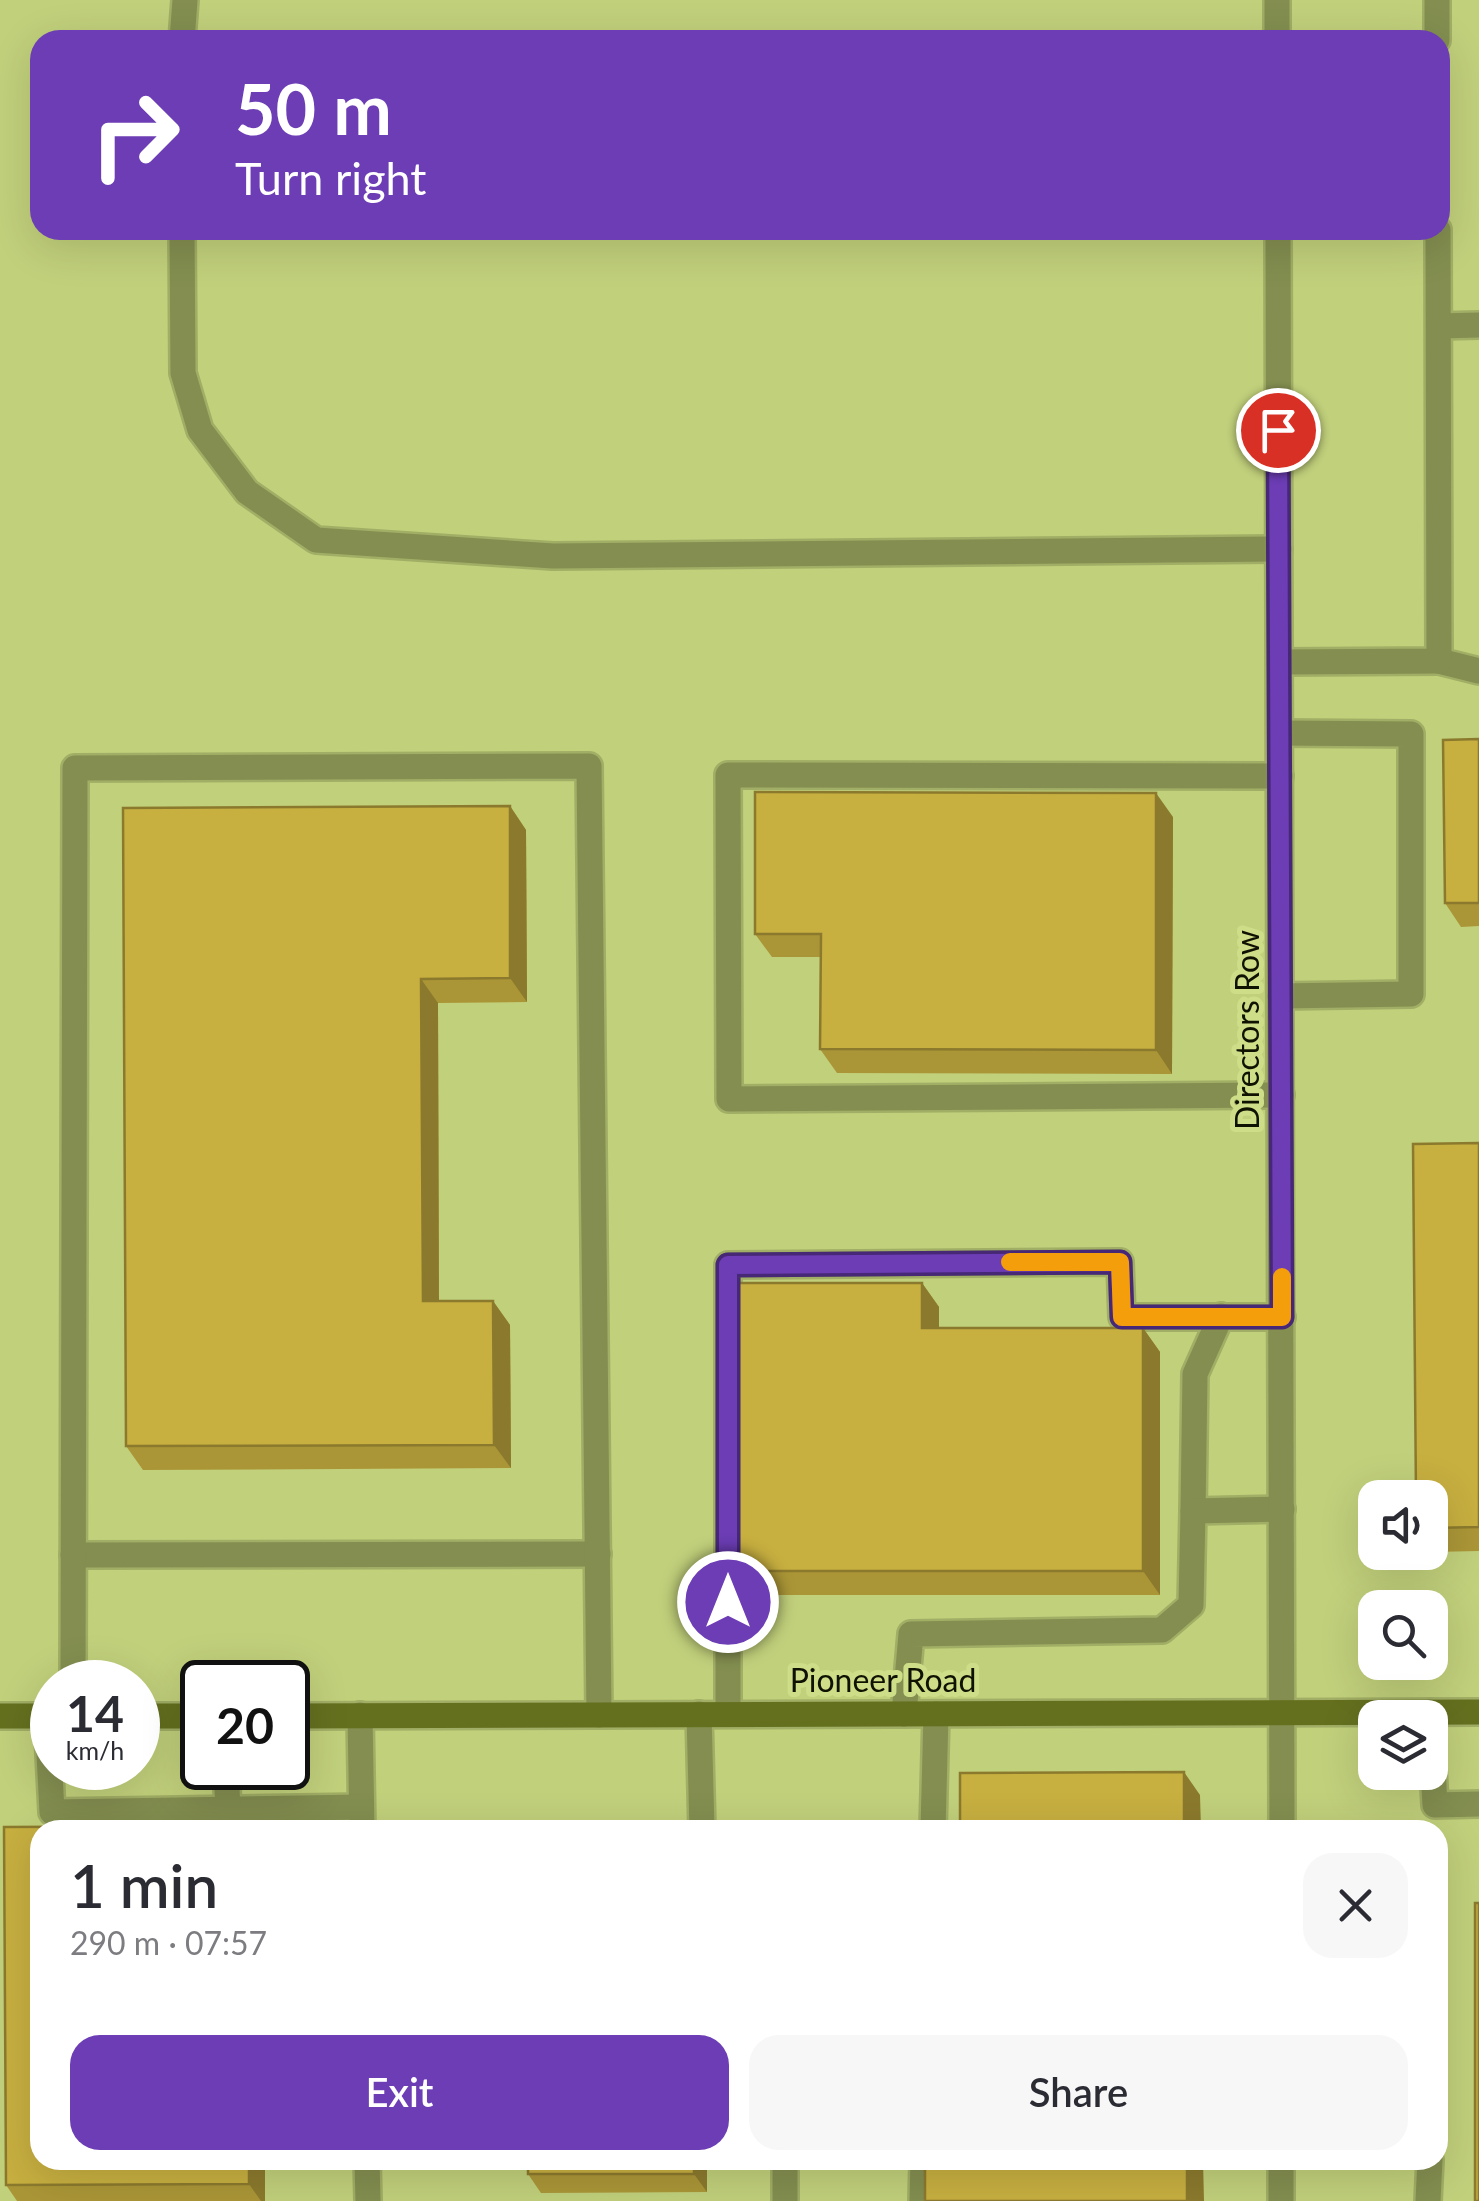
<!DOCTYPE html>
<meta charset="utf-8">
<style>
body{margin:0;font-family:Lato,sans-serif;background:#f7f7f7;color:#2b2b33;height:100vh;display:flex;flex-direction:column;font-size:38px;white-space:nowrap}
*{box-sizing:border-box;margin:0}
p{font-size:32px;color:#7c7c81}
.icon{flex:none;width:55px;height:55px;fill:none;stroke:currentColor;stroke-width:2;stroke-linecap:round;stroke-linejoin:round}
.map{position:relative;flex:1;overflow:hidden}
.side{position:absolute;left:30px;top:1820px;width:1418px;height:350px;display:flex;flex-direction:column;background:#fff;border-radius:30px;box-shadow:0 10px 40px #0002}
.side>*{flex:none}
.banner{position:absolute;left:30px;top:30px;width:1420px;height:210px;border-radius:30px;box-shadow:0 10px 40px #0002;background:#6c3db5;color:#fff;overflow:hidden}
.buttons{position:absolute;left:1358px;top:1480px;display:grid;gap:20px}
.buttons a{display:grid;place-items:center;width:90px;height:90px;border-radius:20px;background:#fff;box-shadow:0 10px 40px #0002;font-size:50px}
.speed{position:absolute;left:30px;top:1660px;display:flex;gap:20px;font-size:50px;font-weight:700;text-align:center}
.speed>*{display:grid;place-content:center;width:130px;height:130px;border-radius:50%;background:#fff;box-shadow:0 10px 40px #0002;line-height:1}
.speed small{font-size:25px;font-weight:400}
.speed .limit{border:5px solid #111;border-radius:15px;background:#fff;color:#111}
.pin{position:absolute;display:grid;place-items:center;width:85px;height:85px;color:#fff;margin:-42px;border:5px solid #fff;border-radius:50%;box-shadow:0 2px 10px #0007}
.me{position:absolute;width:110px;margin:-55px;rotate:0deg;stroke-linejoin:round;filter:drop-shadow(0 0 8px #0008)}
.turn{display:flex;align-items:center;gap:35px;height:210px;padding:0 40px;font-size:45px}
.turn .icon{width:130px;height:130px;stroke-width:2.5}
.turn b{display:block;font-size:70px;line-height:85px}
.round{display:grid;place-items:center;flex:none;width:105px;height:105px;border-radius:30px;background:#f7f7f7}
.overview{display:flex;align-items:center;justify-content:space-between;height:170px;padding:0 40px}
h1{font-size:60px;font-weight:600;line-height:75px}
.button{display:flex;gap:20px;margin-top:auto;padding:20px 40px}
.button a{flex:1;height:115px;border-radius:30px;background:#6c3db5;color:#fff;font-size:40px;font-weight:600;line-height:115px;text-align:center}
.button a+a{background:#f7f7f7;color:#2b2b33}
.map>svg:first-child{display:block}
</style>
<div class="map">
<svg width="1479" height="2201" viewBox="0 0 1479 2201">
<rect width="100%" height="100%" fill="#c1d07b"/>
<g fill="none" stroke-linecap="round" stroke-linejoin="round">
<defs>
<g id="lane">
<polyline points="1437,0 1437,40"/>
<polyline points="182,40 185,0"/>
<polyline points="182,230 183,373 200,430 247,492 316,540 553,556 1279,549"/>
<polyline points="1439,326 1479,325"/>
<polyline points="1439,661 1479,671"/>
<polyline points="1280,662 1439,661 1438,230"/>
<polyline points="1280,733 1411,734 1411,994 1280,996"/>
<polyline points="1280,776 728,775 729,1099 1281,1095"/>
<polyline points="1193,1511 1195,1374 1221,1316"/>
<polyline points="73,1555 598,1554"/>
<polyline points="73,1682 75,768 589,766 599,1715"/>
<polyline points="1430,1712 1435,1805 1479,1804"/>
<polyline points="699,1714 702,1830"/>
<polyline points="728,1714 728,1265 1120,1262 1122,1317 1282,1317"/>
<polyline points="904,1714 911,1634 1162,1630 1191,1605 1193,1511 1282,1509"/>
<polyline points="360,1715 362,1830"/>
<polyline points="47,1716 52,1812 361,1807"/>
<polyline points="226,1768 228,1810"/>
<polyline points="933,1830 936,1714"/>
<polyline points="367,2160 368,2201"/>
<polyline points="785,2160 785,2201"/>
<polyline points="922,2201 923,2160"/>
<polyline points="1428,2201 1430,2160"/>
</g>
<g id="street">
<polyline points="1277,0 1277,40"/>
<polyline points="1278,230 1282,1830"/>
<polyline points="1281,2201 1281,2160"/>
</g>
<g id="secondary">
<polyline points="0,1716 52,1716"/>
<polyline points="138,1716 202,1716"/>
<polyline points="288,1716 1479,1712"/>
</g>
</defs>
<use href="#lane" stroke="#a1ae65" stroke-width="30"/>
<use href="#street" stroke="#a1ae65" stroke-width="30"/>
<use href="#secondary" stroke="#a1ae65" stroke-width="30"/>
<use href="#lane" stroke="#838e50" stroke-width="25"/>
<use href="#street" stroke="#838e50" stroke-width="25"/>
<use href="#secondary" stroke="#65701f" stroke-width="25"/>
</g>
<g fill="#ab9637">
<polygon points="1479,739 1479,926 1461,927 1445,903"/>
<polygon points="510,806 526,830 527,1002 438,1003 439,1301 493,1301 510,1325 511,1468 143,1470 126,1446"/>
<polygon points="1173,817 1172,1074 837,1073 820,1049 820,957 772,957 755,934"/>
<polygon points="1479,1143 1479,1551 1432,1552 1430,1548 1430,1498"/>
<polygon points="922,1283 939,1307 939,1328 1143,1328 1160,1352 1160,1595 746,1595 729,1571"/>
<polygon points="246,1826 249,1830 40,1830 40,2160 265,2160 265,2201 17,2201 6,2185 4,1827"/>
<polygon points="528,2160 707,2160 707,2192 541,2193 528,2174"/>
</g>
<g fill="#8b7a2d">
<polygon points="1156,793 1173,817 1172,1074 1156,1050"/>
<polygon points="510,806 526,830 527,1002 510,978"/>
<polygon points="421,979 438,1003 439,1325 423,1301"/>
<polygon points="922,1283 939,1307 939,1352 922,1328"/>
<polygon points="493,1301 510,1325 511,1468 494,1445"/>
<polygon points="1143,1328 1160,1352 1160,1595 1143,1571"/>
<polygon points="1184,1772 1200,1795 1201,1830 1184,1830"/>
<polygon points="249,2160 265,2160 265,2201 261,2201 249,2184"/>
<polygon points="694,2160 707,2160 707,2192 694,2174"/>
<polygon points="1187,2160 1203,2160 1204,2201 1187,2201"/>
</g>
<g fill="#c7af40" stroke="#8b7a2d" stroke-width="2.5">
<polygon points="1479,739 1479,903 1445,903 1443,740"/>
<polygon points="755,792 1156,793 1156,1050 820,1049 821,934 755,934"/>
<polygon points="510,806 510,978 421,979 423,1301 493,1301 494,1445 126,1446 123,808"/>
<polygon points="1479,1143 1479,1527 1430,1528 1430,1498 1416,1498 1413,1144"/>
<polygon points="729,1283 922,1283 922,1328 1143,1328 1143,1571 729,1571"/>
<polygon points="1184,1772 1184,1830 960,1830 960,1773"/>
<polygon points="246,1826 246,1830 40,1830 40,2160 249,2160 249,2184 6,2185 4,1827"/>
<rect x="1475" y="1903" width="4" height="298"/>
<rect x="528" y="2160" width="166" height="14"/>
<rect x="925" y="2160" width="262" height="41"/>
</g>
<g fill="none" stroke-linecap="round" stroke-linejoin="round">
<defs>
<polyline id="route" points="728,1602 728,1265 1120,1262 1122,1317 1282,1317 1278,430"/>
</defs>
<use href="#route" stroke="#462876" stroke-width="25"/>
<use href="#route" stroke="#6c3db5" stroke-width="18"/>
<polyline stroke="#f59e0b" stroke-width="18" points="1010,1262 1120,1262 1122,1317 1282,1317 1282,1277"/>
</g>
<g text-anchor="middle" stroke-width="10" stroke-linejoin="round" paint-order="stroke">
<g font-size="32" fill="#0f1200" stroke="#cedd88">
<text transform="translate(1248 1030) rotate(-90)" y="11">Directors Row</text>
<text x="883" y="1692">Pioneer Road</text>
</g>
</g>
</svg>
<div class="buttons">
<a><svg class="icon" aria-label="sound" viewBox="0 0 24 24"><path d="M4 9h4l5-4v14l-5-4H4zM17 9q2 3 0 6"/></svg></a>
<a><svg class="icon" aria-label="search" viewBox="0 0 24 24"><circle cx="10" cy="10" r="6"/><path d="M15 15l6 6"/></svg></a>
<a><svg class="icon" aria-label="layers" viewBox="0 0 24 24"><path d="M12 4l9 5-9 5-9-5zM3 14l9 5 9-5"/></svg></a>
</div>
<div class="speed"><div>14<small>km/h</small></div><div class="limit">20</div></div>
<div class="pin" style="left:1278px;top:430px;background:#d93025"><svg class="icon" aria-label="arrive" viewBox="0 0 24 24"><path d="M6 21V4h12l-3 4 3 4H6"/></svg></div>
<svg class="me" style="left:728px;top:1602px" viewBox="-20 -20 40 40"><circle r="17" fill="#6c3db5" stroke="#fff" stroke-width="3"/><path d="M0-11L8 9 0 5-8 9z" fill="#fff"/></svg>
<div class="banner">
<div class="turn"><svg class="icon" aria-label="right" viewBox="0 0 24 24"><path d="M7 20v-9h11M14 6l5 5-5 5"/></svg><div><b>50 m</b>Turn right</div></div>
</div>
<section class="side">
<div class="overview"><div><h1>1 min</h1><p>290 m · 07:57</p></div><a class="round"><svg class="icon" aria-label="close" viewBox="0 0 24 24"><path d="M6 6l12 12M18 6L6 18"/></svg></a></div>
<div class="button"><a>Exit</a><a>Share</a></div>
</section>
</div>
